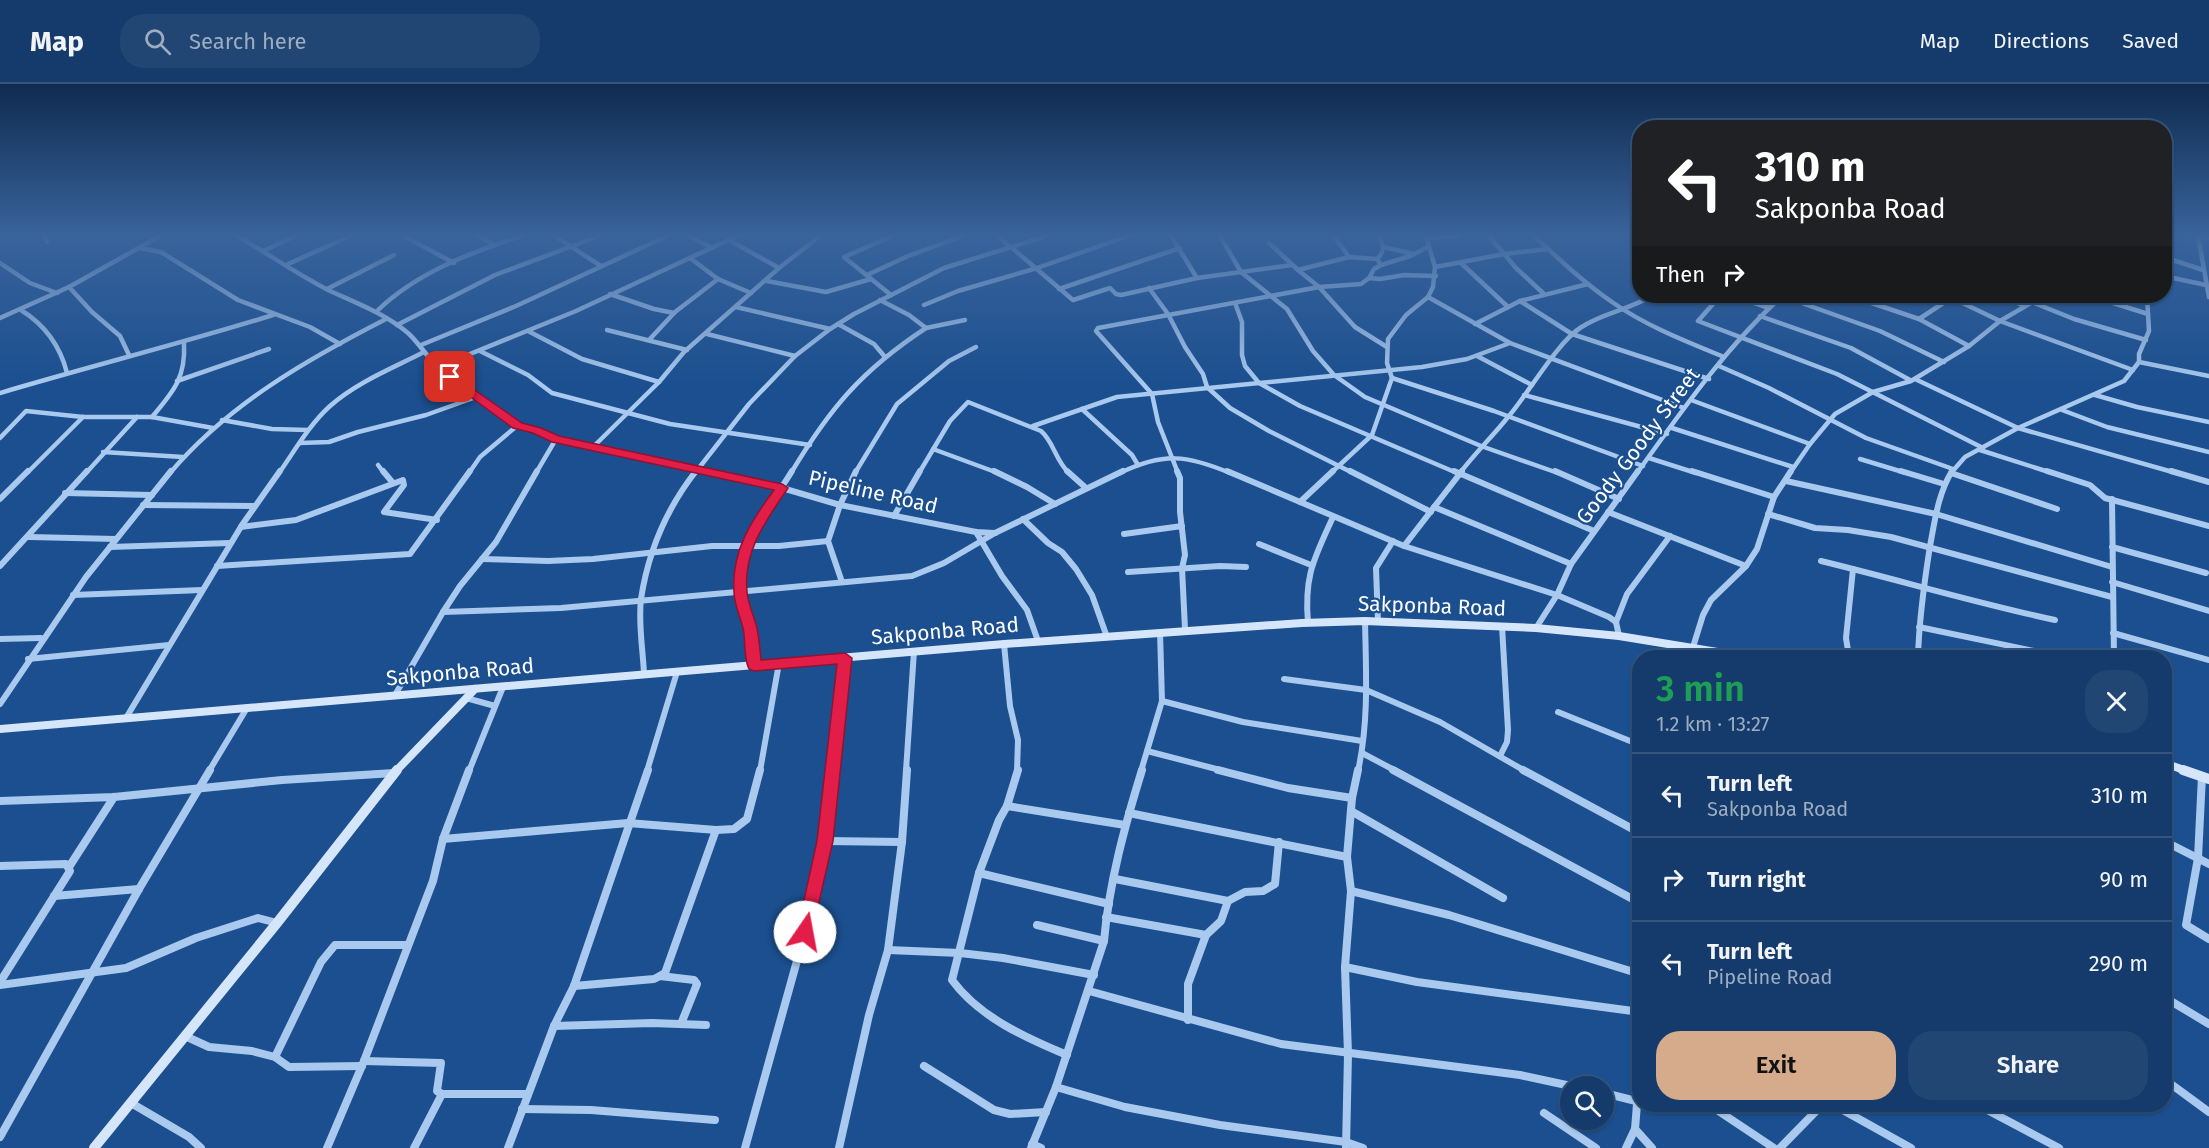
<!DOCTYPE html>
<meta charset="utf-8">
<style>
body{margin:0;font-family:"Fira Sans",sans-serif;background:#214673;color:#f1f3f6;height:100vh;display:flex;flex-direction:column;font-size:22px;white-space:nowrap}
*{box-sizing:border-box;margin:0}
p{font-size:20px;color:#9dadc1}
.icon{flex:none;width:33px;height:33px;fill:none;stroke:currentColor;stroke-width:2;stroke-linecap:round;stroke-linejoin:round}
.map{position:relative;flex:1;overflow:hidden}
.drawer{position:absolute;left:1632px;top:566px;width:540px;height:462px;display:flex;flex-direction:column;background:#143b6b;border-radius:24px;box-shadow:0 2px 4px #0004,0 0 0 2px #33557e}
.drawer>*{flex:none}
.guide{position:absolute;left:1632px;top:36px;width:540px;height:183px;border-radius:24px;box-shadow:0 2px 4px #0004,0 0 0 2px #33557e;background:#202124;color:#fff;overflow:hidden}
.buttons{position:absolute;left:1560px;top:992px;display:grid;gap:12px}
.buttons a{display:grid;place-items:center;width:54px;height:54px;border-radius:50%;background:#143b6b;box-shadow:0 2px 4px #0004,0 0 0 2px #33557e;font-size:30px}
.pin{position:absolute;display:grid;place-items:center;width:51px;height:51px;color:#fff;margin:-26px;border-radius:12px;box-shadow:0 3px 9px #0006}
.me{position:absolute;width:66px;margin:-33px;rotate:12deg;stroke-linejoin:round;filter:drop-shadow(0 0 4px #0008)}
.turn{display:flex;align-items:center;gap:21px;height:126px;padding:0 24px;font-size:27px}
.turn .icon{width:78px;height:78px;stroke-width:2.5}
.turn b{display:block;font-size:42px;line-height:51px}
.then{display:flex;align-items:center;height:57px;padding:0 24px;background:#0003;gap:12px;font-size:22px}
.round{display:grid;place-items:center;flex:none;width:63px;height:63px;border-radius:24px;background:#214673}
.head{display:flex;align-items:center;justify-content:space-between;height:102px;padding:0 24px}
h1{font-size:36px;font-weight:600;line-height:45px;color:#1e9e55}
.primary-button{display:flex;gap:12px;margin-top:auto;padding:12px 24px}
.primary-button a{flex:1;height:69px;border-radius:24px;background:#d6ab8b;color:#111;font-size:24px;font-weight:600;line-height:69px;text-align:center}
.primary-button a+a{background:#214673;color:#f1f3f6}
ul{padding:0;list-style:none}
li{display:flex;align-items:center;gap:18px;height:84px;padding:0 24px;border-top:2px solid #33557e}
li div{flex:1}
li b{display:block;font-size:22px}
li em{font-style:normal}
header{display:flex;align-items:center;gap:36px;box-sizing:border-box;height:84px;padding:0 30px;background:#143b6b;border-bottom:2px solid #33557e}
header strong{font-size:28px}
nav{display:flex;gap:33px;margin-inline-start:auto;font-size:21px}
.search{width:420px;height:54px;background:#214673;display:flex;align-items:center;gap:15px;box-sizing:border-box;padding:0 21px;border-radius:24px;color:#9dadc1;font-size:22px}
.map>svg:first-child{display:block}
</style>
<header>
<strong>Map</strong>
<div class="search"><svg class="icon" aria-label="search" viewBox="0 0 24 24"><circle cx="10" cy="10" r="6"/><path d="M15 15l6 6"/></svg>Search here</div>
<nav><a>Map</a><a>Directions</a><a>Saved</a></nav>
</header>
<div class="map">
<svg width="2209" height="1064" viewBox="0 0 2209 1064">
<rect width="100%" height="100%" fill="#1b4f8f"/>
<g fill="none" stroke-linecap="round" stroke-linejoin="round">
<g stroke="#a9c9ee" stroke-width="4.5">
<polyline points="44,152 47,158"/>
<path d="M 238,152 C 268,170 297,190 328,206 C 356,219 384,229 408,249 C 419,259 427,273 438,283 C 454,298 501,334 520,341 C 581,364 646,375 710,389"/>
<polyline points="404,152 454,179"/>
<polyline points="479,152 494,161"/>
<polyline points="555,152 601,182"/>
<polyline points="689,152 712,164"/>
<polyline points="998,152 1073,216 1110,204 1116,210 1121,211 1197,194 1292,181"/>
<polyline points="1171,152 1197,194"/>
<polyline points="1220,152 1241,188 1287,225 1313,267 1334,291 1365,313 1481,362 1558,389"/>
<polyline points="1334,152 1349,173"/>
<polyline points="1489,152 1516,184 1543,209"/>
<path d="M 1534,152 C 1559,175 1584,199 1612,218 C 1646,242 1685,257 1724,273"/>
<polyline points="2198,152 2209,213"/>
<polyline points="2200,152 2209,154"/>
<polyline points="1427,154 1459,152"/>
<polyline points="729,156 779,184"/>
<polyline points="1269,159 1298,186 1349,173 1377,175 1381,181"/>
<polyline points="1384,163 1414,170"/>
<polyline points="140,164 161,168 238,216 310,243 340,260"/>
<polyline points="263,167 295,152"/>
<polyline points="2164,173 2203,186"/>
<polyline points="690,174 718,195 751,209"/>
<path d="M 1377,175 C 1385,167 1384,162 1379,152"/>
<polyline points="0,179 30,199 57,209"/>
<polyline points="1461,179 1508,223"/>
<polyline points="288,180 350,152"/>
<polyline points="1435,183 1504,170 1548,165"/>
<polyline points="1298,186 1319,203 1355,243 1387,263"/>
<polyline points="867,191 908,172 962,152"/>
<polyline points="2164,192 2206,201"/>
<polyline points="1369,194 1380,195 1404,191 1436,192"/>
<polyline points="767,197 826,208 871,195"/>
<polyline points="1588,200 1520,217 1572,250 1709,295"/>
<polyline points="69,203 92,228 120,252 129,271"/>
<polyline points="1149,204 1168,230 1185,263 1203,290 1207,303 1230,324 1269,347 1353,389"/>
<polyline points="327,205 394,171"/>
<polyline points="1059,205 1180,164"/>
<polyline points="610,210 654,225 674,229"/>
<polyline points="891,211 844,173 892,152"/>
<polyline points="1720,212 1698,237 1837,290 1983,364"/>
<polyline points="1734,212 1769,224"/>
<polyline points="1782,212 1880,247 1944,278"/>
<polyline points="1851,212 1919,235 1969,262"/>
<polyline points="1948,212 2000,237 2133,286"/>
<polyline points="2003,212 2024,222"/>
<polyline points="2091,212 2148,230"/>
<polyline points="1428,213 1510,259 1684,324"/>
<polyline points="2032,218 2074,235 2146,256"/>
<polyline points="1235,219 1242,238 1242,271 1245,282 1259,299 1300,322 1457,389"/>
<polyline points="924,221 958,207 1037,184 1128,152"/>
<polyline points="736,223 830,245"/>
<path d="M 21,226 C 45,241 60,261 67,289"/>
<path d="M 377,227 C 416,189 471,168 522,152"/>
<polyline points="1760,232 1851,264 1910,296"/>
<polyline points="0,234 69,203 160,152"/>
<polyline points="1919,235 1951,214"/>
<polyline points="838,240 874,260 885,273"/>
<polyline points="1475,240 1520,217"/>
<polyline points="397,241 495,191 599,152"/>
<polyline points="926,244 965,236"/>
<polyline points="607,246 687,266"/>
<polyline points="528,247 582,275 659,298"/>
<polyline points="707,250 795,272"/>
<polyline points="649,256 675,228 718,195"/>
<polyline points="421,261 516,222 667,152"/>
<polyline points="480,267 528,291 552,309 670,340 810,361"/>
<polyline points="1477,272 1532,301"/>
<polyline points="2139,278 2209,292"/>
<polyline points="1719,282 1769,304 1866,354 1953,385"/>
<polyline points="438,283 576,227 737,152"/>
<polyline points="1392,294 1494,327 1643,382"/>
<polyline points="1915,295 2018,344 2176,389"/>
<polyline points="177,297 269,265"/>
<path d="M 0,309 C 91,282 183,259 273,231"/>
<polyline points="1524,311 1667,350"/>
<polyline points="2095,311 2137,323 2209,338"/>
<polyline points="1691,316 1810,360"/>
<polyline points="1082,325 1132,371 1138,381"/>
<polyline points="2062,326 2107,343 2209,368"/>
<path d="M 152,333 C 173,308 186,294 184,259"/>
<polyline points="222,336 272,345 308,346"/>
<polyline points="1033,342 1117,313 1422,283 1467,275 1510,259"/>
<polyline points="1672,344 1793,383"/>
<polyline points="0,354 26,327 83,333 152,333 213,344"/>
<polyline points="300,359 329,358 358,348 426,331 476,313"/>
<polyline points="592,364 659,298 684,268 779,184 820,152"/>
<polyline points="933,365 998,389"/>
<polyline points="1980,366 2052,389"/>
<polyline points="103,368 183,373"/>
<polyline points="1649,374 1696,389"/>
<polyline points="1860,375 1906,389"/>
<polyline points="378,381 384,389"/>
<polyline points="27,389 83,333"/>
<polyline points="86,389 137,333"/>
<path d="M 170,389 C 229,320 306,276 386,235"/>
<path d="M 279,389 C 295,366 310,340 330,322 C 357,298 393,284 424,268"/>
<polyline points="469,389 480,373 518,341"/>
<polyline points="536,389 556,355"/>
<polyline points="695,389 749,320 795,272 830,245 854,230 944,184 1046,152"/>
<path d="M 791,389 C 830,324 862,286 926,244 L 909,231 L 880,216"/>
<polyline points="855,389 897,320 949,277 976,263"/>
<path d="M 919,389 L 950,337 L 968,318 L 1041,347 C 1054,358 1055,376 1069,389"/>
<path d="M 1120,389 C 1164,368 1187,371 1230,389"/>
<polyline points="1178,389 1158,338 1152,310 1096,247 1098,244 1319,203 1361,200 1369,194 1374,185 1381,181 1410,172 1428,163"/>
<polyline points="1331,389 1372,351 1392,294 1387,279 1388,255 1406,231 1428,213 1433,203 1435,183 1426,152"/>
<path d="M 1460,389 C 1475,369 1493,352 1508,333 C 1528,310 1557,259 1580,244 C 1602,229 1629,226 1651,212"/>
<path d="M 1637,389 C 1681,328 1726,263 1782,212"/>
<polyline points="1790,389 1810,360 1835,330 1873,308 1911,297 1969,262 2000,237 2043,212"/>
<polyline points="1951,389 1965,373 2018,344 2124,297 2139,278 2139,270 2149,247 2147,212"/>
</g>
<g stroke="#a9c9ee" stroke-width="6">
<polyline points="383,387 393,399"/>
<polyline points="703,387 782,404 840,421 976,448 995,449"/>
<polyline points="994,387 1027,403 1055,420"/>
<polyline points="1067,387 1086,404"/>
<polyline points="1177,387 1180,394 1180,428 1185,471 1182,484 1185,545"/>
<polyline points="1227,387 1404,462 1557,511 1609,533 1616,538 1619,552"/>
<polyline points="1350,387 1431,428"/>
<polyline points="1454,387 1594,447"/>
<polyline points="1555,387 1619,415"/>
<polyline points="1692,387 1774,413"/>
<polyline points="1901,387 1944,400"/>
<polyline points="2047,387 2090,401 2105,414 2209,442"/>
<polyline points="2171,387 2209,398"/>
<polyline points="1951,389 2057,425"/>
<polyline points="1786,397 1936,430 2112,483"/>
<polyline points="65,409 152,411"/>
<polyline points="0,415 28,387"/>
<polyline points="2112,415 2114,573"/>
<polyline points="1300,418 1333,387"/>
<polyline points="143,421 254,422"/>
<polyline points="1434,423 1571,480"/>
<polyline points="1608,428 1746,482"/>
<polyline points="1768,430 1815,444 1848,446 1891,453 2112,513"/>
<polyline points="894,432 920,387"/>
<polyline points="1023,435 1048,459 1062,468 1076,485 1092,511 1107,553"/>
<polyline points="241,443 296,436 403,396 404,401 384,428 437,436"/>
<polyline points="976,448 1002,492 1027,526 1038,557"/>
<polyline points="1124,450 1182,442"/>
<polyline points="29,453 116,455"/>
<polyline points="1259,460 1311,481"/>
<polyline points="1404,462 1462,387"/>
<polyline points="110,463 230,459"/>
<polyline points="2112,463 2206,489"/>
<polyline points="482,475 548,477 593,475 712,462 779,462 828,457"/>
<path d="M 1821,477 C 1899,496 1976,519 2055,536"/>
<polyline points="0,482 87,387"/>
<polyline points="217,482 410,470 470,387"/>
<polyline points="1128,488 1220,482 1246,483"/>
<polyline points="842,498 828,457 840,421 856,387"/>
<polyline points="2112,498 2209,527"/>
<polyline points="73,511 202,506"/>
<polyline points="443,528 561,524 912,492 944,479 995,449 1123,387"/>
<polyline points="1378,538 1376,484 1393,457"/>
<polyline points="1616,538 1627,510 1670,452"/>
<path d="M 1308,539 C 1304,491 1314,475 1333,433"/>
<polyline points="1919,543 2053,571"/>
<polyline points="1536,544 1557,511 1571,480 1638,387"/>
<polyline points="2113,549 2209,576"/>
<polyline points="0,555 41,554"/>
<polyline points="1004,560 1010,622 1018,656 1017,687"/>
<polyline points="1693,563 1703,531 1711,516 1746,482 1757,465 1774,413 1791,387"/>
<polyline points="1849,573 1846,554 1853,485"/>
<path d="M 1918,573 C 1919,535 1924,500 1930,462 C 1935,436 1938,410 1952,387"/>
<polyline points="28,575 169,561"/>
<path d="M 755,581 C 752,555 743,530 741,503 C 737,456 770,424 792,387"/>
<path d="M 644,590 C 643,566 638,539 641,515 C 648,469 667,424 696,387"/>
<polyline points="1284,595 1366,606 1440,638 1525,687"/>
<polyline points="395,611 443,528 460,502 496,458 537,387"/>
<polyline points="466,614 495,622"/>
<polyline points="1162,617 1243,638 1362,657"/>
<polyline points="0,620 86,493 171,387"/>
<polyline points="1558,628 1640,661"/>
<polyline points="126,634 242,441 280,387"/>
<polyline points="1147,667 1224,687"/>
<polyline points="1362,669 1396,687"/>
<polyline points="1500,672 1507,658 1508,646 1502,542"/>
<polyline points="209,687 247,624"/>
<polyline points="469,687 503,603"/>
<polyline points="647,687 677,588"/>
<polyline points="760,687 779,579"/>
<polyline points="833,687 845,574"/>
<polyline points="906,687 914,567"/>
<polyline points="1141,687 1162,617 1160,548"/>
<path d="M 1358,687 C 1369,638 1366,587 1365,537"/>
</g>
<g stroke="#a9c9ee" stroke-width="8">
<path d="M 1018,686 L 1007,722 L 999,736 L 979,789 L 952,896 C 979,933 1026,954 1067,971"/>
<polyline points="1218,686 1288,704 1352,714"/>
<polyline points="1393,686 1640,819"/>
<polyline points="1523,686 1640,749"/>
<polyline points="2202,692 2198,774 2186,841 2209,855"/>
<polyline points="0,717 114,713 282,696 394,689"/>
<polyline points="1007,722 1125,741"/>
<polyline points="1351,727 1503,814"/>
<polyline points="1129,729 1347,773"/>
<polyline points="443,755 628,739 716,746 734,745 747,735 760,686"/>
<polyline points="825,757 902,758"/>
<polyline points="2164,757 2209,780"/>
<polyline points="0,782 66,780 70,787 0,898"/>
<polyline points="69,783 114,713"/>
<polyline points="979,789 1109,820"/>
<polyline points="1115,795 1228,817"/>
<polyline points="1351,807 1449,831 1640,890"/>
<polyline points="54,812 139,805"/>
<polyline points="1106,833 1206,851 1221,837 1228,817 1245,808 1263,807 1275,800 1279,758"/>
<polyline points="1037,841 1104,857"/>
<polyline points="888,866 960,869 1003,874 1094,891"/>
<polyline points="1345,883 1417,898 1640,928"/>
<polyline points="660,892 665,889 716,746"/>
<polyline points="0,901 126,884 196,854 258,834 277,839"/>
<polyline points="574,902 654,895 660,892 694,896 697,900 681,940"/>
<polyline points="1089,907 1281,960 1520,991 1571,1002"/>
<polyline points="2164,913 2209,940"/>
<polyline points="1188,936 1188,900 1206,851"/>
<polyline points="554,942 652,939 706,941"/>
<polyline points="185,952 209,963 252,967 275,973 289,983 362,982"/>
<polyline points="275,973 321,878 335,861 407,861"/>
<polyline points="364,977 441,979 437,1007 442,1010 528,1010"/>
<polyline points="924,982 994,1026 1010,1030 1046,1028"/>
<polyline points="1640,983 1635,1045 1652,1064"/>
<polyline points="2164,995 2209,1028"/>
<polyline points="1056,1003 1125,1023 1220,1041 1346,1058 1363,1064"/>
<polyline points="1604,1009 1636,1017"/>
<polyline points="131,1019 189,1053 201,1064"/>
<polyline points="1708,1020 1774,1064"/>
<polyline points="1832,1020 1911,1064"/>
<polyline points="1976,1020 2059,1064"/>
<polyline points="522,1025 591,1026 715,1036"/>
<polyline points="1544,1029 1596,1064"/>
<polyline points="0,1053 139,805 210,686"/>
<polyline points="1032,1060 1041,1064"/>
<polyline points="327,1064 364,977 433,797 443,755 469,686"/>
<polyline points="414,1064 442,1010"/>
<polyline points="508,1064 554,942 574,902 648,686"/>
<polyline points="745,1064 805,848 825,757 833,686"/>
<polyline points="839,1064 869,931 888,866 902,758 907,686"/>
<path d="M 1031,1064 L 1056,1003 L 1104,857 C 1109,799 1125,741 1142,686"/>
<polyline points="1346,1064 1348,970 1345,883 1351,807 1347,773 1352,714 1358,686"/>
<polyline points="1626,1064 1635,1045"/>
<polyline points="1780,1064 1823,1020"/>
</g>
<g stroke="#d6e6fa" stroke-width="8">
<polyline points="0,645 1004,560 1302,539 1365,537 1536,544 1619,552 1748,573"/>
<polyline points="2164,679 2187,687"/>
<polyline points="396,687 475,605"/>
</g>
<g stroke="#d6e6fa" stroke-width="10">
<polyline points="2183,686 2209,695"/>
<polyline points="94,1064 277,839 397,686"/>
</g>
</g>
<linearGradient id="sky" x2="0" y2="1"><stop stop-color="#0f2b4f"/><stop offset="0.5" stop-color="#39639b"/><stop offset="1" stop-color="#39639b" stop-opacity="0"/></linearGradient>
<rect width="2209" height="301" fill="url(#sky)"/>
<path fill="#e11d48" stroke="#92132f" stroke-width="1.5" d="M 450,289 L 522,339 L 541,344 L 559,352 L 782,400 L 788,404 C 766,437 743,466 747,508 C 748,520 754,532 757,544 C 759,554 760,565 761,576 L 845,569 L 852,574 L 833,757 L 811,853 L 805,855 L 799,853 L 797,848 L 817,757 L 837,580 L 754,587 L 749,585 C 743,573 746,557 743,544 C 740,532 734,520 734,508 C 731,468 751,437 774,406 L 552,358 L 533,349 L 513,344 L 446,295 L 445,293 Z"/>
<g text-anchor="middle" stroke-width="4.5" stroke-linejoin="round" paint-order="stroke">
<g font-size="21" fill="#fff" stroke="#1b4f8f">
<text transform="translate(1638 362) rotate(-53)" y="7">Goody Goody Street</text>
<text transform="translate(873 408) rotate(13)" y="7">Pipeline Road</text>
<text transform="translate(1432 522) rotate(2)" y="7">Sakponba Road</text>
<text transform="translate(945 547) rotate(-5)" y="7">Sakponba Road</text>
<text transform="translate(460 588) rotate(-5)" y="7">Sakponba Road</text>
</g>
</g>
</svg>
<div class="buttons">
<a><svg class="icon" aria-label="search" viewBox="0 0 24 24"><circle cx="10" cy="10" r="6"/><path d="M15 15l6 6"/></svg></a>
</div>
<div class="pin" style="left:450px;top:293px;background:#d93025"><svg class="icon" aria-label="arrive" viewBox="0 0 24 24"><path d="M6 21V4h12l-3 4 3 4H6"/></svg></div>
<svg class="me" style="left:805px;top:848px" viewBox="-20 -20 40 40"><circle r="19" fill="#fff"/><path d="M0-13L10 11 0 6-10 11z" fill="#e11d48"/></svg>
<div class="guide">
<div class="turn"><svg class="icon" aria-label="left" viewBox="0 0 24 24"><path d="M17 20v-9H6M10 6l-5 5 5 5"/></svg><div><b>310 m</b>Sakponba Road</div></div>
<div class="then">Then<svg class="icon" aria-label="right" viewBox="0 0 24 24"><path d="M7 20v-9h11M14 6l5 5-5 5"/></svg></div>
</div>
<section class="drawer">
<div class="head"><div><h1>3 min</h1><p>1.2 km · 13:27</p></div><a class="round"><svg class="icon" aria-label="close" viewBox="0 0 24 24"><path d="M6 6l12 12M18 6L6 18"/></svg></a></div>
<ul>
<li><svg class="icon" aria-label="left" viewBox="0 0 24 24"><path d="M17 20v-9H6M10 6l-5 5 5 5"/></svg><div><b>Turn left</b><p>Sakponba Road</p></div><em>310 m</em></li>
<li><svg class="icon" aria-label="right" viewBox="0 0 24 24"><path d="M7 20v-9h11M14 6l5 5-5 5"/></svg><div><b>Turn right</b></div><em>90 m</em></li>
<li><svg class="icon" aria-label="left" viewBox="0 0 24 24"><path d="M17 20v-9H6M10 6l-5 5 5 5"/></svg><div><b>Turn left</b><p>Pipeline Road</p></div><em>290 m</em></li>
</ul>
<div class="primary-button"><a>Exit</a><a>Share</a></div>
</section>
</div>
